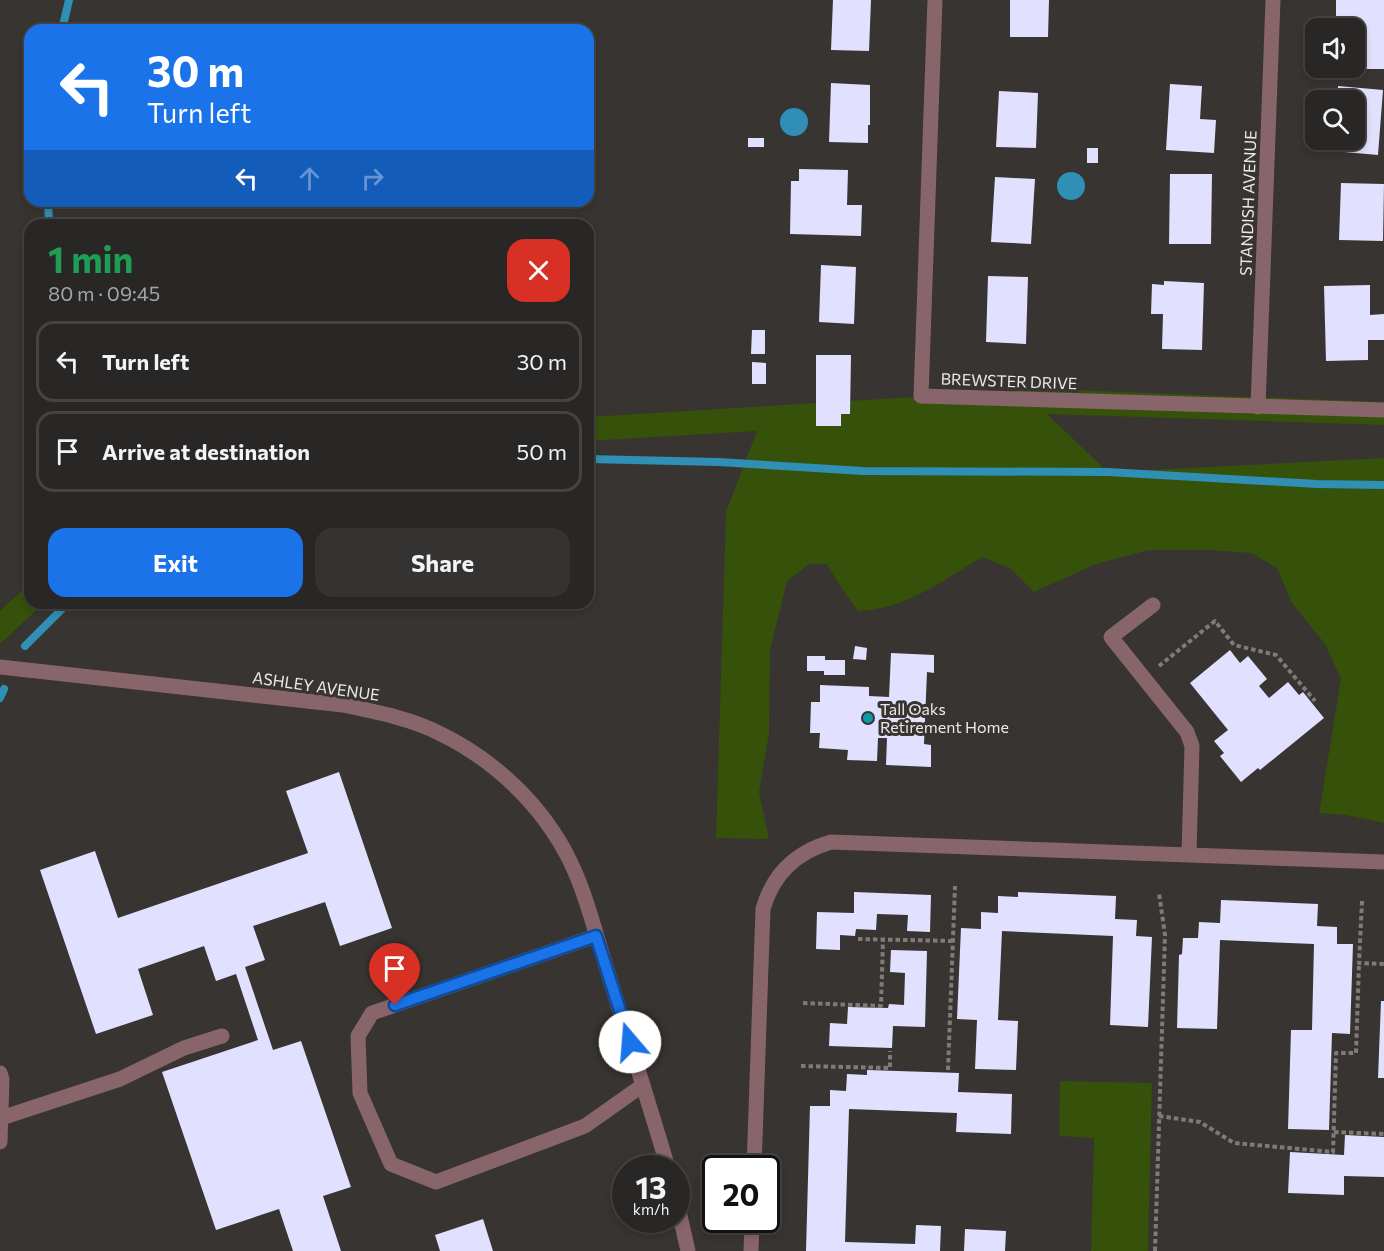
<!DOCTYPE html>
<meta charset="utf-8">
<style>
body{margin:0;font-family:Commissioner,sans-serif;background:#353332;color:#f1f3f6;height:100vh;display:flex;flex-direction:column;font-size:22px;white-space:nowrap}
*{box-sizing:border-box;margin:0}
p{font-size:20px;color:#a5a5a7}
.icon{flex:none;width:33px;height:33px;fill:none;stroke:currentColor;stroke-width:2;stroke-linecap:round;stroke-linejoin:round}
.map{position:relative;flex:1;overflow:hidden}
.drawer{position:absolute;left:24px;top:219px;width:570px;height:390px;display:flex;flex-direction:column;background:#292725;border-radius:18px;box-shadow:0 3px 9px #0003,0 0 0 2px #454442}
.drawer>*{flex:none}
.hud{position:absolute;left:24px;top:24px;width:570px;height:183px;border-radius:18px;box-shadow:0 3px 9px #0003,0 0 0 2px #454442;background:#1a73e8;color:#fff;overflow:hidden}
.buttons{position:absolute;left:1305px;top:18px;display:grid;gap:12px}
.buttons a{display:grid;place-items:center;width:60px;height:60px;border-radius:12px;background:#292725;box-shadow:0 3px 9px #0003,0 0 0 2px #454442;font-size:30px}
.speed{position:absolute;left:612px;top:1155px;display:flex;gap:12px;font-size:30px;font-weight:700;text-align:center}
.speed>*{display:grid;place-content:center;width:78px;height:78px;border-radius:50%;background:#292725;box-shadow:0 3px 9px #0003,0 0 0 2px #454442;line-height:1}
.speed small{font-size:15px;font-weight:400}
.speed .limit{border:3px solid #111;border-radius:9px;background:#fff;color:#111}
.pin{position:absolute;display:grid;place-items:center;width:51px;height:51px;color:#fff;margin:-62px -26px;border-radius:50% 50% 50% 0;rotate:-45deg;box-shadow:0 0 6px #0007}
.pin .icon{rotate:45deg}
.me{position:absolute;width:66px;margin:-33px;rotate:342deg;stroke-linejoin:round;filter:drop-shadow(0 0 4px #0008)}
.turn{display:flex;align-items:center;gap:21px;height:126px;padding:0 24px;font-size:27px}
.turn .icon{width:78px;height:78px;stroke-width:2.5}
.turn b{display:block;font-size:42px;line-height:51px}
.lanes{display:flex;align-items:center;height:57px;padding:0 24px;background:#0003;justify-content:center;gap:30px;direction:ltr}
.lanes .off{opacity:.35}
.round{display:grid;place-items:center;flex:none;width:63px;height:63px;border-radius:18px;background:#353332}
.summary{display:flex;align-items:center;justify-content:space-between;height:102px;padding:0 24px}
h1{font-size:36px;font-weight:700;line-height:45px;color:#1e9e55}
.cta{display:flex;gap:12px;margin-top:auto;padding:12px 24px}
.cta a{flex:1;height:69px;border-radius:18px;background:#1a73e8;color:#fff;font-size:24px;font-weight:700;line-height:69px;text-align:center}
.cta a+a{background:#353332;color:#f1f3f6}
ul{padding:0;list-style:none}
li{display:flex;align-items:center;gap:18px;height:81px;margin:0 12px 9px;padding:0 12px;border:3px solid #454442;border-radius:18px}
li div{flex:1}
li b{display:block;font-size:22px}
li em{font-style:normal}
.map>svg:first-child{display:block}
</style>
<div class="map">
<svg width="1384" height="1251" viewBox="0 0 1384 1251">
<rect width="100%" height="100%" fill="#373431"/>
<g fill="#35510a">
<path d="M 1046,389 L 1384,402 L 1384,425 L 1047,414 L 1108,472 L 1384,458 L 1384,823 L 1346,815 L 1319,813 L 1341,679 L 1325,644 L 1292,603 L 1277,568 L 1251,553 L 1209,550 L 1149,550 L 1096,564 L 1034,592 L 1011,569 L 982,557 C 944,580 904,610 858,611 L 842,589 L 827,564 L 809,564 L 787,581 L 770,650 L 769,733 L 759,792 L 769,839 L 716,838 L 726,512 L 757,431 L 588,441 L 588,417 Z"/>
<polygon points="30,583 30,603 44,603 0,644 0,611"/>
<polygon points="1060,1081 1152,1083 1148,1251 1091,1251 1094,1138 1059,1136"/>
</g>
<g fill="#308fb4">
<circle cx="794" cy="122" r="14"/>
<circle cx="1071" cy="186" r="14"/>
</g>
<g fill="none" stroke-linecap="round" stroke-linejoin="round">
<g stroke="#308fb4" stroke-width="8">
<polyline points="62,30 69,0"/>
<polyline points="48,201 49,225"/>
<polyline points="588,459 718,462 863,471 1108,472 1317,484 1384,485"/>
<polyline points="25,646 68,603"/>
<polyline points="0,698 4,689"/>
</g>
</g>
<g fill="#e1e0fe">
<polygon points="833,0 871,0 869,51 831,50"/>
<polygon points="1010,0 1049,0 1048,37 1010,37"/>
<polygon points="1336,0 1384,0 1384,69 1354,69 1354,28 1336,28"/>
<polygon points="831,83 870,85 870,125 868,125 868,143 829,142"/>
<polygon points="1170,84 1202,86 1200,119 1216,120 1214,153 1166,150"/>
<polygon points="1338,86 1383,90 1378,155 1333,151 1334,140 1354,140 1354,100 1337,100"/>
<polygon points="999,91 1038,93 1036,148 996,147"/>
<rect x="748" y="138" width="16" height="9"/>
<rect x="1087" y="148" width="11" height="15"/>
<polygon points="799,169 848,170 847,205 862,205 861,236 790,234 791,181 799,181"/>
<polygon points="1170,174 1212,174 1211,244 1169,244"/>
<polygon points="995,177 1035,179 1031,244 991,242"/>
<polygon points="1341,183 1384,184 1383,241 1339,240"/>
<polygon points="821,265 856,267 854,324 819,322"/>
<polygon points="988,276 1028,277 1026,344 986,342"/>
<polygon points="1164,281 1204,283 1202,350 1162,349 1163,314 1151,314 1152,284 1164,285"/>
<polygon points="1370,285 1370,315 1384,314 1384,340 1368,340 1368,360 1326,361 1324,286"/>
<polygon points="752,330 765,330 765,354 751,354"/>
<polygon points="816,355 851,355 850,414 841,414 841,426 816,426"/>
<polygon points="752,362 766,363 766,384 752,384"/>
<polygon points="855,646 867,648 866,660 853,659"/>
<polygon points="1230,650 1240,663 1248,656 1267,679 1259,686 1269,698 1288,682 1299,695 1303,692 1324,718 1260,770 1258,768 1241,782 1220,756 1224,753 1214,741 1228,730 1190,683"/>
<polygon points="891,653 934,655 934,673 927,672 924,744 931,745 931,767 886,765 887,738 878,738 877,761 847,760 848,750 819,748 820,733 810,733 811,702 820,702 820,685 869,687 869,696 889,697"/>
<polygon points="807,656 825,656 825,660 845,660 845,675 824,675 824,671 807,671"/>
<polygon points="339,772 392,928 340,946 325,902 253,926 265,960 245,967 273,1050 301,1041 351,1187 323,1196 341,1251 293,1251 279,1209 216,1230 162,1072 258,1040 236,974 216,981 204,946 138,969 153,1015 96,1034 40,870 95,851 118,918 308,853 286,791"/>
<polygon points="854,892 931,895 930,932 907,931 908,915 877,914 876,930 856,929 855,936 840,935 840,950 816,949 817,912 854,913"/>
<polygon points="1018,892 1116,896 1115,919 1137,920 1136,936 1152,937 1148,1027 1110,1025 1113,936 1002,931 998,1020 1018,1021 1016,1070 975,1069 977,1020 957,1019 961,928 981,929 981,912 998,913 998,896 1018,897"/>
<polygon points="1221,900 1318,904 1317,926 1337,927 1337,944 1353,944 1350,1034 1332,1033 1329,1130 1288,1129 1291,1030 1312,1030 1314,944 1220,940 1217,1029 1177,1028 1179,955 1182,954 1183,938 1198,938 1199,922 1220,923"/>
<polygon points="891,950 927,951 925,1027 893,1026 892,1048 829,1046 830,1023 847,1024 848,1007 888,1008 889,1004 904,1005 905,973 890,972"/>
<polygon points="1381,1001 1384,1001 1384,1078 1378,1078"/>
<polygon points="867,1070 959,1073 958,1092 1012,1094 1011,1134 956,1132 957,1113 849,1109 845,1242 915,1244 916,1225 941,1226 940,1251 806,1251 810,1106 830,1106 830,1090 846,1091 847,1074 867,1075"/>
<polygon points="1345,1135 1384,1137 1384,1177 1344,1176 1344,1195 1288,1193 1290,1152 1344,1155"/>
<polygon points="483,1219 493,1251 440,1251 435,1235"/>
<polygon points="965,1229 1006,1231 1005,1251 964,1251"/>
</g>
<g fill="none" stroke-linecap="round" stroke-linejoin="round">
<g stroke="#7e7b78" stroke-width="4" stroke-dasharray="4.5 3" stroke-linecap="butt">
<polyline points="1159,666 1215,621 1234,645 1276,655 1315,701"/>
<polyline points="1362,901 1359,963 1384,964"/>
<polyline points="858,939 953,941"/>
<polyline points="803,1003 881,1006 883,940"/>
<polyline points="801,1066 890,1068 890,1051"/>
<polyline points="948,1070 955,886"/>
<polyline points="1159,1116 1200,1122 1234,1143 1333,1152 1336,1053 1356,1053 1359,963"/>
<polyline points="1334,1132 1384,1134"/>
<polyline points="1155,1251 1165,935 1159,893"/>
</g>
<g stroke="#88656a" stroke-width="15">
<polyline points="1153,605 1111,637 1187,732 1192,746 1189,854"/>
<path d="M 0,667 L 343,705 C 376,712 409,718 439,733 C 495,760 543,806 570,861 C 587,896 596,936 608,973 C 628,1038 649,1103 668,1168"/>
<polyline points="596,936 372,1013 358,1036 360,1093 391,1164 436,1182 585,1126 643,1085"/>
<polyline points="0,1073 2,1079 0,1142"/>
<polyline points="1,1118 120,1079 184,1048 222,1036"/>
<path d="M 754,1168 L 763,909 C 773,874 796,852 831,842 L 1384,862"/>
<polyline points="676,1198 688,1251"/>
<polyline points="751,1251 752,1220"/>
</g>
<g stroke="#88656a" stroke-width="15">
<polyline points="935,0 921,396 1384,410"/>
<polyline points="1258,407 1273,0"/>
</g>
</g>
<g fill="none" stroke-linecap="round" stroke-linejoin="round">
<defs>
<polyline id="route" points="395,1005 596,936 630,1042"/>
</defs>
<use href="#route" stroke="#114b97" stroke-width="15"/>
<use href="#route" stroke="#1a73e8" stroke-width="10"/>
</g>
<circle fill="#0f9aa8" stroke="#373431" stroke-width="2" cx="868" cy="718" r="6"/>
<g text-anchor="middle" stroke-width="6" stroke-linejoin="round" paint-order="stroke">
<g font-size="16" fill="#ebe9e7" stroke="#373431">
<text transform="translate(1248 203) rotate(-88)" y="6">STANDISH AVENUE</text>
<text transform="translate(1009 381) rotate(2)" y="6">BREWSTER DRIVE</text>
<text transform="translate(316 686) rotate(8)" y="6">ASHLEY AVENUE</text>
</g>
<g font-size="16" fill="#ebe9e7" stroke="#373431" text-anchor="start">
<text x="880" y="715">Tall Oaks<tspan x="880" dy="18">Retirement Home</tspan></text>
</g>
</g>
</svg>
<div class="buttons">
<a><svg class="icon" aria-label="sound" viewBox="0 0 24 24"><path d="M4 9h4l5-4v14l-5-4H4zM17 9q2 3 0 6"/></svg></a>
<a><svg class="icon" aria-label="search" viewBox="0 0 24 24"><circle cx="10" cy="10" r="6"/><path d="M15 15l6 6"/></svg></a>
</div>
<div class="speed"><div>13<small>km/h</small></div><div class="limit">20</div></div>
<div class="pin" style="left:395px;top:1005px;background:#d93025"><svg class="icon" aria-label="arrive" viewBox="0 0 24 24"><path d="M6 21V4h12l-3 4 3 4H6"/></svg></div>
<svg class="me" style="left:630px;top:1042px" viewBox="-20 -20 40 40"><circle r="19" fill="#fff"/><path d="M0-13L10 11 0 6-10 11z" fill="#1a73e8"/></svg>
<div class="hud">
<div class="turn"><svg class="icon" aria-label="left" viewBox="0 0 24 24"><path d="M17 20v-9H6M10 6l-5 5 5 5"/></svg><div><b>30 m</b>Turn left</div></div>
<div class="lanes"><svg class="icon" aria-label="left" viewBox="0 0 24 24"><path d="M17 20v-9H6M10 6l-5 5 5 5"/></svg><svg class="icon off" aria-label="ahead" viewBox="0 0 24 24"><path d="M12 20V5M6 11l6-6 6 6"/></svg><svg class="icon off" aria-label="right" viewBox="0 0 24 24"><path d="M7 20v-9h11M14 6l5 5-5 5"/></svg></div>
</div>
<section class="drawer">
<div class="summary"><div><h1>1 min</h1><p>80 m · 09:45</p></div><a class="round" style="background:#d93025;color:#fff"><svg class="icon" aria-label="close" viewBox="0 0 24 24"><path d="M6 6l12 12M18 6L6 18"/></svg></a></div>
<ul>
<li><svg class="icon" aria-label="left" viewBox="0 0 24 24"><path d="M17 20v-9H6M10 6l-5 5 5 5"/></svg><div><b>Turn left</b></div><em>30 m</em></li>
<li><svg class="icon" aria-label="arrive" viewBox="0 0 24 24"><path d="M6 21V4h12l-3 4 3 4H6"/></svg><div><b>Arrive at destination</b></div><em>50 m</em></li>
</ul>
<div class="cta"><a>Exit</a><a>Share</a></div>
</section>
</div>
